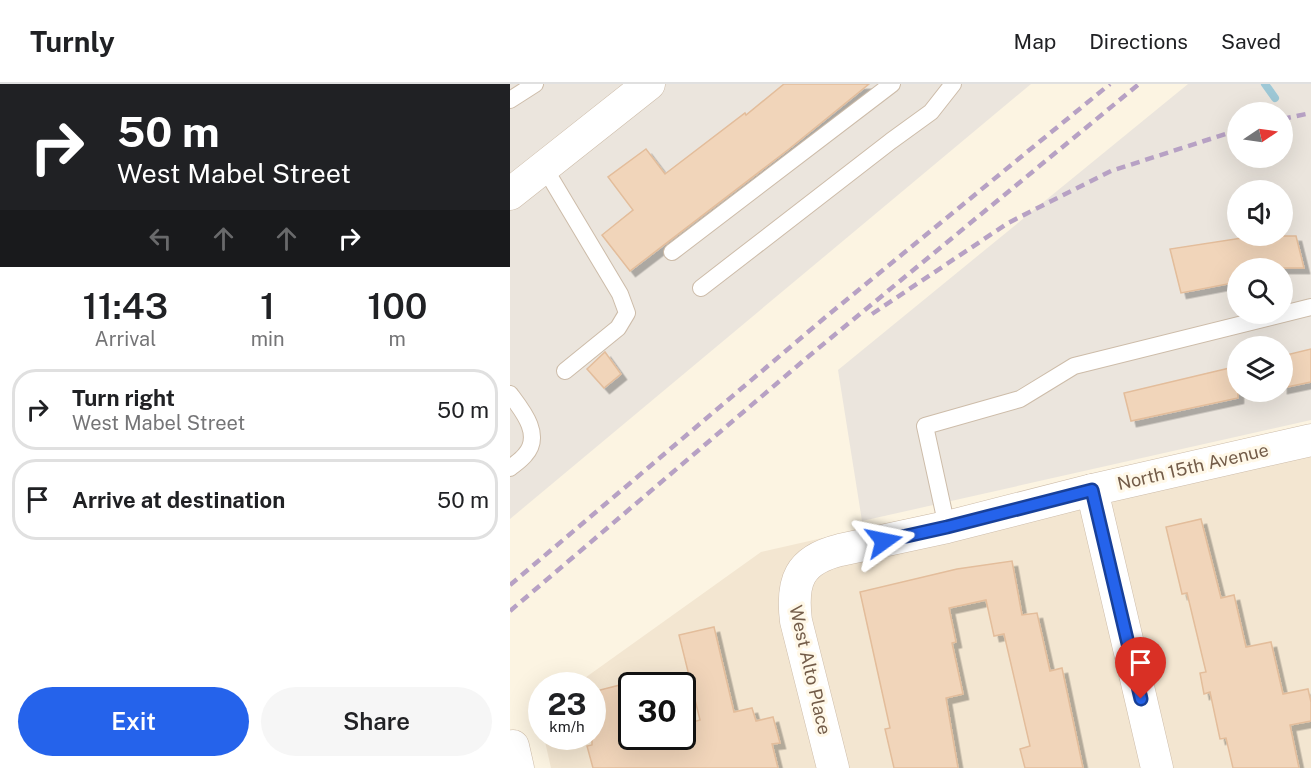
<!DOCTYPE html>
<style>
body{margin:0;font-family:"Public Sans",sans-serif;background:#f6f6f6;color:#202124;height:100vh;display:flex;flex-direction:column;font-size:22px;white-space:nowrap}
*{box-sizing:border-box;margin:0}
p{font-size:20px;color:#757577}
.icon{flex:none;width:33px;height:33px;fill:none;stroke:currentColor;stroke-width:2;stroke-linecap:round;stroke-linejoin:round}
.map{position:relative;flex:1;overflow:hidden}
.drawer{display:flex;flex-direction:column;background:#fff;width:510px}
.drawer>*{flex:none}
.top-card{background:#202124;color:#fff;overflow:hidden}
.needle{width:39px;rotate:77deg}
.controls{position:absolute;left:717px;top:18px;display:grid;gap:12px}
.controls a{display:grid;place-items:center;width:66px;height:66px;border-radius:50%;background:#fff;box-shadow:0 6px 24px #0002;font-size:30px}
.speed{position:absolute;left:18px;top:588px;display:flex;gap:12px;font-size:30px;font-weight:700;text-align:center}
.speed>*{display:grid;place-content:center;width:78px;height:78px;border-radius:50%;background:#fff;box-shadow:0 6px 24px #0002;line-height:1}
.speed small{font-size:15px;font-weight:400}
.speed .limit{border:3px solid #111;border-radius:9px;background:#fff;color:#111}
.pin{position:absolute;display:grid;place-items:center;width:51px;height:51px;color:#fff;margin:-62px -26px;border-radius:50% 50% 50% 0;rotate:-45deg;box-shadow:0 0 6px #0007}
.pin .icon{rotate:45deg}
.me{position:absolute;width:66px;margin:-33px;rotate:78deg;stroke-linejoin:round;filter:drop-shadow(0 0 4px #0008)}
.turn{display:flex;align-items:center;gap:21px;height:126px;padding:0 18px;font-size:27px}
.turn .icon{width:78px;height:78px;stroke-width:2.5}
.turn b{display:block;font-size:42px;line-height:51px}
.lanes{display:flex;align-items:center;height:57px;padding:0 18px;background:#0003;justify-content:center;gap:30px;direction:ltr}
.lanes .off{opacity:.35}
.eta{display:flex;justify-content:space-evenly;align-items:center;height:102px;text-align:center}
.eta b{font-size:36px;font-weight:600;line-height:42px}
.cta{display:flex;gap:12px;margin-top:auto;padding:12px 18px}
.cta a{flex:1;height:69px;border-radius:36px;background:#2563eb;color:#fff;font-size:24px;font-weight:600;line-height:69px;text-align:center}
.cta a+a{background:#f6f6f6;color:#202124}
ul{padding:0;list-style:none}
li{display:flex;align-items:center;gap:18px;height:81px;margin:0 12px 9px;padding:0 6px;border:3px solid #e0e0e0;border-radius:24px}
li div{flex:1}
li b{display:block;font-size:22px}
li em{font-style:normal}
header{display:flex;align-items:center;gap:36px;box-sizing:border-box;height:84px;padding:0 30px;background:#fff;border-bottom:2px solid #e0e0e0}
header strong{font-size:28px}
nav{display:flex;gap:33px;margin-inline-start:auto;font-size:21px}
main{display:flex;flex:1;min-height:0}
.map>svg:first-child{display:block}
</style>
<header>
<strong>Turnly</strong>
<nav><a>Map</a><a>Directions</a><a>Saved</a></nav>
</header>
<main>
<section class="drawer">
<div class="top-card">
<div class="turn"><svg class="icon" aria-label="right" viewBox="0 0 24 24"><path d="M7 20v-9h11M14 6l5 5-5 5"/></svg><div><b>50 m</b>West Mabel Street</div></div>
<div class="lanes"><svg class="icon off" aria-label="left" viewBox="0 0 24 24"><path d="M17 20v-9H6M10 6l-5 5 5 5"/></svg><svg class="icon off" aria-label="ahead" viewBox="0 0 24 24"><path d="M12 20V5M6 11l6-6 6 6"/></svg><svg class="icon off" aria-label="ahead" viewBox="0 0 24 24"><path d="M12 20V5M6 11l6-6 6 6"/></svg><svg class="icon" aria-label="right" viewBox="0 0 24 24"><path d="M7 20v-9h11M14 6l5 5-5 5"/></svg></div>
</div>
<div class="eta">
<div><b>11:43</b><p>Arrival</p></div>
<div><b>1</b><p>min</p></div>
<div><b>100</b><p>m</p></div>
</div>
<ul>
<li><svg class="icon" aria-label="right" viewBox="0 0 24 24"><path d="M7 20v-9h11M14 6l5 5-5 5"/></svg><div><b>Turn right</b><p>West Mabel Street</p></div><em>50 m</em></li>
<li><svg class="icon" aria-label="arrive" viewBox="0 0 24 24"><path d="M6 21V4h12l-3 4 3 4H6"/></svg><div><b>Arrive at destination</b></div><em>50 m</em></li>
</ul>
<div class="cta"><a>Exit</a><a>Share</a></div>
</section>
<div class="map">
<svg width="801" height="684" viewBox="0 0 801 684">
<defs>
<filter id="shadow"><feDropShadow dx="5.5" dy="5.5" stdDeviation="0" flood-color="#0004"/></filter>
</defs>
<rect width="100%" height="100%" fill="#fcf4e2"/>
<path fill="#f3e6d1" fill-rule="evenodd" d="M 801,343 L 801,684 L 41,684 L 34,653 L 82,652 L 82,602 L 65,601 L 251,468 ZM 122,602 L 172,602 L 172,652 L 122,652 Z"/>
<g fill="#ebe5dd" fill-rule="evenodd">
<polygon points="0,0 521,0 0,435"/>
<path d="M 678,0 L 801,0 L 801,336 L 352,437 L 328,286 ZM 728,28 L 772,28 L 772,74 L 728,74 ZM 728,106 L 772,106 L 772,152 L 728,152 ZM 728,184 L 772,184 L 772,230 L 728,230 ZM 728,262 L 772,262 L 772,308 L 728,308 Z"/>
</g>
<g fill="none" stroke-linecap="round" stroke-linejoin="round">
<polyline stroke="#9ec8d6" stroke-width="8" points="755,0 765,14"/>
</g>
<g fill="#f1d5ba" stroke="#e3bd9b" stroke-width="1.5" filter="url(#shadow)">
<polygon points="274,0 359,0 279,65 120,187 92,151 123,126 98,93 136,65 155,90 235,29 236,31"/>
<polygon points="745,152 786,152 794,184 728,184 728,198 671,209 660,165"/>
<polygon points="801,265 801,298 772,304 772,272"/>
<polygon points="95,268 111,290 94,304 77,285"/>
<polygon points="728,282 728,314 621,337 614,309"/>
<polygon points="691,435 711,514 724,511 736,563 761,558 773,610 798,605 801,618 801,637 780,641 789,684 723,684 716,654 710,655 700,608 694,610 690,589 696,588 677,509 672,510 656,443"/>
<polygon points="502,477 512,531 527,529 540,587 552,584 573,684 515,684 510,665 520,662 494,550 484,552 476,516 439,524 446,558 442,559 453,610 436,614 448,684 384,684 375,645 380,644 350,508 447,485"/>
<polygon points="204,543 224,628 242,624 246,637 263,633 270,659 262,660 268,684 83,684 77,662 82,661 82,608 110,601 122,652 172,652 172,641 190,636 169,551"/>
</g>
<g fill="none" stroke-linecap="round" stroke-linejoin="round">
<defs>
<g id="service">
<polyline points="0,16 25,0"/>
<polyline points="34,83 110,210 117,229 108,244 55,287"/>
<polyline points="162,168 382,0"/>
<polyline points="191,204 381,57 421,28 443,0"/>
<path d="M 0,310 C 12,326 33,351 15,371 C 11,376 5,380 0,384"/>
<polyline points="437,443 415,342 510,315 564,282 801,223"/>
</g>
<g id="minor">
<polyline points="0,110 139,0"/>
<polyline points="582,406 647,684"/>
<polyline points="3,662 8,684"/>
<path d="M 323,684 L 286,537 C 281,497 289,476 330,466 L 437,443 L 582,406 L 801,356"/>
</g>
</defs>
<use href="#service" stroke="#cdbca9" stroke-width="18"/>
<use href="#minor" stroke="#cdbca9" stroke-width="33"/>
<use href="#service" stroke="#fff" stroke-width="16"/>
<use href="#minor" stroke="#fff" stroke-width="32"/>
<g stroke="#b7a1c4" stroke-width="4.5" stroke-dasharray="9 6" stroke-linecap="butt">
<polyline points="772,35 801,29"/>
<polyline points="362,230 498,139 601,87 728,46"/>
<polyline points="0,501 318,231 600,0"/>
<polyline points="0,527 299,272 629,0"/>
</g>
</g>
<g fill="none" stroke-linecap="round" stroke-linejoin="round">
<defs>
<polyline id="route" points="374,457 437,443 582,406 631,615"/>
</defs>
<use href="#route" stroke="#184099" stroke-width="15"/>
<use href="#route" stroke="#2563eb" stroke-width="10"/>
</g>
<g text-anchor="middle" stroke-width="6" stroke-linejoin="round" paint-order="stroke">
<g font-size="18" fill="#735c49" stroke="#fff8e8">
<text transform="translate(683 383) rotate(-13)" y="6">North 15th Avenue</text>
<text transform="translate(300 586) rotate(77)" y="6">West Alto Place</text>
</g>
</g>
</svg>
<div class="controls">
<a><svg class="needle" viewBox="-14 -14 28 28"><path d="M0-13l5 13h-10z" fill="#e53935"/><path d="M0 13l5-13h-10z" fill="#757577"/></svg></a>
<a><svg class="icon" aria-label="sound" viewBox="0 0 24 24"><path d="M4 9h4l5-4v14l-5-4H4zM17 9q2 3 0 6"/></svg></a>
<a><svg class="icon" aria-label="search" viewBox="0 0 24 24"><circle cx="10" cy="10" r="6"/><path d="M15 15l6 6"/></svg></a>
<a><svg class="icon" aria-label="layers" viewBox="0 0 24 24"><path d="M12 4l9 5-9 5-9-5zM3 14l9 5 9-5"/></svg></a>
</div>
<div class="speed"><div>23<small>km/h</small></div><div class="limit">30</div></div>
<div class="pin" style="left:631px;top:615px;background:#d93025"><svg class="icon" aria-label="arrive" viewBox="0 0 24 24"><path d="M6 21V4h12l-3 4 3 4H6"/></svg></div>
<svg class="me" style="left:374px;top:457px" viewBox="-20 -20 40 40"><path d="M0-17L14 15 0 8-14 15z" fill="#2563eb" stroke="#fff" stroke-width="4"/></svg>
</div>
</main>
